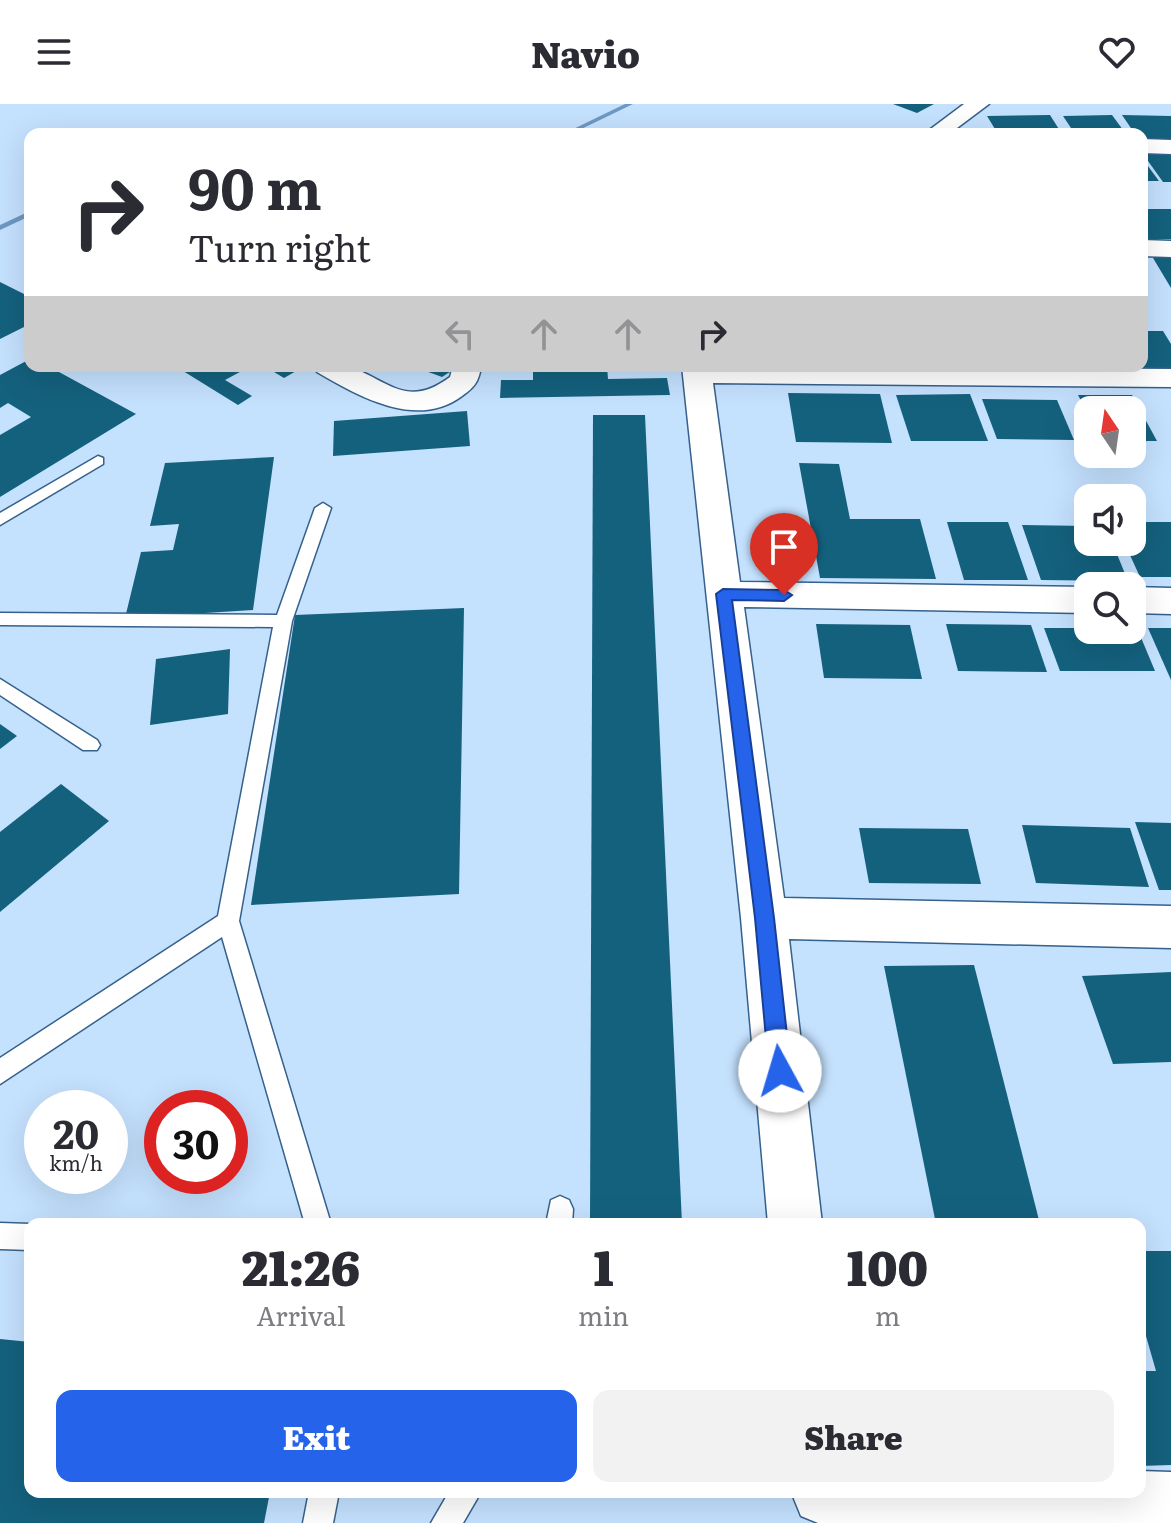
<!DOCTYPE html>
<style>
body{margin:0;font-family:Literata,serif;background:#f2f2f3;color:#2b2b33;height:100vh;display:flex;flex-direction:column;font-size:30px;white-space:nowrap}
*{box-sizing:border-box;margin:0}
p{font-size:26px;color:#7c7c81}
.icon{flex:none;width:44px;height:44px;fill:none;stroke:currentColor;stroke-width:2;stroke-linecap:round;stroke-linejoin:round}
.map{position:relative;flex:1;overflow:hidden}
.drawer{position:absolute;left:24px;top:1114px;width:1122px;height:280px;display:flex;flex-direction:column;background:#fff;border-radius:16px;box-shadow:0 8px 32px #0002}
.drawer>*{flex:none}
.banner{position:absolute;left:24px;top:24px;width:1124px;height:244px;border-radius:16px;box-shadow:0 8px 32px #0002;background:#fff;color:#2b2b33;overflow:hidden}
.needle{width:52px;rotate:347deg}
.controls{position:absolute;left:1074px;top:292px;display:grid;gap:16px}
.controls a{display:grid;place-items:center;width:72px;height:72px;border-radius:16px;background:#fff;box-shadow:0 8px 32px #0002;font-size:40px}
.speed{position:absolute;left:24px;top:986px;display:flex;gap:16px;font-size:40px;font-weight:700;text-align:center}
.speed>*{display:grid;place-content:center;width:104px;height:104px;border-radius:50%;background:#fff;box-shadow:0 8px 32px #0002;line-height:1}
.speed small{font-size:20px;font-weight:400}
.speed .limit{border:12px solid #d22;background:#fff;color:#111}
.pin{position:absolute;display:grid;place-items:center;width:68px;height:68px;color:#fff;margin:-82px -34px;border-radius:50% 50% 50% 0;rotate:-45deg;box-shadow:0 0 8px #0007}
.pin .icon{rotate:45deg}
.me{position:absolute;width:88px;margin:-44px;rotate:354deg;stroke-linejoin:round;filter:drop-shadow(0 0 6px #0008)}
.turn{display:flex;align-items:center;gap:28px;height:168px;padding:0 32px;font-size:36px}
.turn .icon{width:104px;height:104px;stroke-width:2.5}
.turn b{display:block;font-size:56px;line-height:68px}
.lanes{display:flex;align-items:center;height:76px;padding:0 32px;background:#0003;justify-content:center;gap:40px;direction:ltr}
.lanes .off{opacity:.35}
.eta{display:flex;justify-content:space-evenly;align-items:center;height:136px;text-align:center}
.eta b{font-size:48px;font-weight:800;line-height:56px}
.cta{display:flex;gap:16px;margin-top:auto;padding:16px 32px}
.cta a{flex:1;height:92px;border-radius:16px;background:#2563eb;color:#fff;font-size:32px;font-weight:800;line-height:92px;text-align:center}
.cta a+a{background:#f2f2f3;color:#2b2b33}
header{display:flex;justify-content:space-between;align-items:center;height:104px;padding:0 32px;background:#fff;font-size:36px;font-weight:800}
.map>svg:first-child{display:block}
</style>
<header><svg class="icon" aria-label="menu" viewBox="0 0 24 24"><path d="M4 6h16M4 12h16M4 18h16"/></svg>Navio<svg class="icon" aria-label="heart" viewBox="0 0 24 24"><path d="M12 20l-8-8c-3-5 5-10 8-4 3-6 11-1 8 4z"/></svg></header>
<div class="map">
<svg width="1171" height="1419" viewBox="0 0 1171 1419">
<rect width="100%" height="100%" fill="#c4e1fe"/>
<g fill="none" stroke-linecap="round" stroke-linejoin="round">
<g fill="#6e98c2" fill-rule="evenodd">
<polygon points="625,0 633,0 571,30 563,30"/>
<polygon points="30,107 30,112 0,126 0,121"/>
</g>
</g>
<g fill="#14617e">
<polygon points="893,0 934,0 917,9"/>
<polygon points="1050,11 1062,30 998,30 987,12"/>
<polygon points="1112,11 1126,30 1075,30 1063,12"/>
<polygon points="1122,11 1171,12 1171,36 1142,36 1142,30 1135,30"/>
<polygon points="1143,50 1171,50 1171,78 1163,78"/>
<polygon points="1142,54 1159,77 1142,77"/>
<rect x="1142" y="105" width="29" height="30"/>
<polygon points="1153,154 1171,154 1171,184"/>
<polygon points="0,178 30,193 30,220 0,235"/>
<polygon points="1142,227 1163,227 1171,240 1171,266 1121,266 1119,262 1142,262"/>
<polygon points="30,255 30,262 48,262 136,310 0,393 0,331 31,313 8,299 0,304 0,271"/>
<polygon points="175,262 251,262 225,276 252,292 238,301"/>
<polygon points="264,262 305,262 284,274"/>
<polygon points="412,262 459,262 442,273"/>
<polygon points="533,262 607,262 608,275 667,274 670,291 500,294 501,276 533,276"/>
<polygon points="1002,262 1082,262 1084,266 1003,266"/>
<polygon points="788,289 880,290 892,339 796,338"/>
<polygon points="970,290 988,337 911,337 896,291"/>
<polygon points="1078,291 1132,291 1157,337 1132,337 1132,306 1086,306"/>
<polygon points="982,295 1057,296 1074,336 997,335"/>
<polygon points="467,307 470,342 333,352 334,317"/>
<polygon points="593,311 645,311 682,1120 590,1120"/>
<polygon points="274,353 253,506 125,514 141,448 173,446 179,420 150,422 165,359"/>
<polygon points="799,359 839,360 850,415 920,415 936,475 820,474"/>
<polygon points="947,418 1008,418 1028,476 964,476"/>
<polygon points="1132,418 1171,418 1171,473 1140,473 1124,438 1132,438"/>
<polygon points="1022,421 1088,422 1088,438 1112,438 1128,477 1041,476"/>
<polygon points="464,504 459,790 251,801 295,511"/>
<polygon points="816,520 910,521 922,575 824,574"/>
<polygon points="946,520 1031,521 1047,568 958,567"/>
<polygon points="1044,524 1137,524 1155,567 1060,567"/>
<polygon points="1148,524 1171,524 1171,576"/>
<polygon points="230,545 228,610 150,621 156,555"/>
<polygon points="0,620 17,632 0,645"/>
<polygon points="61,680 109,717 0,808 0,728"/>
<polygon points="1135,718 1171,719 1171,786 1159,786"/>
<polygon points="1022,721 1130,724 1149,783 1036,779"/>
<polygon points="859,724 968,725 981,780 869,779"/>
<polygon points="974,861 1040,1120 936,1120 884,862"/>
<polygon points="1171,868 1171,958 1113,960 1082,872"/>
<polygon points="1140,1147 1171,1147 1171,1361 1140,1362 1140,1267 1156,1267 1140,1211"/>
<polygon points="0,1235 30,1238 30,1388 270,1388 264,1419 0,1419"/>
</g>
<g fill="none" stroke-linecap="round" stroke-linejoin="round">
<defs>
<g id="lane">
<polygon points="98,352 103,354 103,360 0,421 0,409"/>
<polygon points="323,399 331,404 292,517 239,817 331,1120 305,1120 222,833 0,980 0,954 218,812 273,523 0,521 0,509 277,511 315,404"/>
<polygon points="0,575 97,636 100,641 97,646 83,646 0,591"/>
<polygon points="560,1092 569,1096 573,1105 572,1120 546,1120 551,1096"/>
<polygon points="0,1119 30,1120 30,1146 0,1145"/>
<polygon points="309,1388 339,1388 333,1419 303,1419"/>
<polygon points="449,1388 481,1388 463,1419 431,1419"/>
</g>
<g id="street">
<polygon points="964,0 989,0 949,30 924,30"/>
<polygon points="1142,35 1171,36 1171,50 1142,49"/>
<polygon points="1142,136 1171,137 1171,153 1142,152"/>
<path d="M 313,262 C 324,262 340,259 351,263 C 391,279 408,304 450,273 L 453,262 L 481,262 C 479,277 475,283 462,292 C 417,326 358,292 317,268 Z"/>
<polygon points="682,262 1171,265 1171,283 713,279 740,478 1088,483 1088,509 744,503 784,794 1171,802 1171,844 789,835 822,1120 768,1120 741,814"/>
<polygon points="1132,483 1171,484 1171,510 1132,509"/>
<polygon points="1140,1367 1171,1368 1171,1419 818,1419 801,1412 792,1390 1140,1388"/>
</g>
</defs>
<use href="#lane" stroke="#35618c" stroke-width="3"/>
<use href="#street" stroke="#35618c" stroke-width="3"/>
<use href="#lane" fill="#fff" fill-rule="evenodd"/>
<use href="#street" fill="#fff" fill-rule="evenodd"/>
</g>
<polygon fill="#2563eb" stroke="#184099" stroke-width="2" points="723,485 784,486 792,491 784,497 732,496 774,814 791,967 787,975 780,978 772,975 769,967 755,814 716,490"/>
</svg>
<div class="controls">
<a><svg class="needle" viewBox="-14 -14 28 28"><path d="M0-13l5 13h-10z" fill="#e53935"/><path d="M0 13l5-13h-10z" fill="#7c7c81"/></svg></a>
<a><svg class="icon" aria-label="sound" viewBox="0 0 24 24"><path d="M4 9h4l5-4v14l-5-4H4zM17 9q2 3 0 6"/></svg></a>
<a><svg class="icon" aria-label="search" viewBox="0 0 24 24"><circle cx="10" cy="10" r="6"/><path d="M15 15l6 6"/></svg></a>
</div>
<div class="speed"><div>20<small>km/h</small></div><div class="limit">30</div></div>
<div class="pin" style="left:784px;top:491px;background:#d93025"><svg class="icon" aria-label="arrive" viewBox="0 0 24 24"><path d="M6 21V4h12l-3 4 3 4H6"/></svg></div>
<svg class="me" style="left:780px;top:967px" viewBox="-20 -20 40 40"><circle r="19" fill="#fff"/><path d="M0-13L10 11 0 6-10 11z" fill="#2563eb"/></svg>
<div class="banner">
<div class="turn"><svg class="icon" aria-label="right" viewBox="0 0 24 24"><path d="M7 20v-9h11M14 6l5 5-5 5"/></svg><div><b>90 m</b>Turn right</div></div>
<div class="lanes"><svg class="icon off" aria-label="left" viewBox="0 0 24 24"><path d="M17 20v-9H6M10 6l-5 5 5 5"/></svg><svg class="icon off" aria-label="ahead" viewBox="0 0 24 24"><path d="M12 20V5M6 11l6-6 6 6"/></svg><svg class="icon off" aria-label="ahead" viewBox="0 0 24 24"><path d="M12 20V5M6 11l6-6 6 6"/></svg><svg class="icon" aria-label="right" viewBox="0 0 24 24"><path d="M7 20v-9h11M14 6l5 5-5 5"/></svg></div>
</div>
<section class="drawer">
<div class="eta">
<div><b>21:26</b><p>Arrival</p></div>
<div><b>1</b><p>min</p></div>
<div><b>100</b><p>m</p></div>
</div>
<div class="cta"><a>Exit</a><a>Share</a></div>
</section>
</div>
